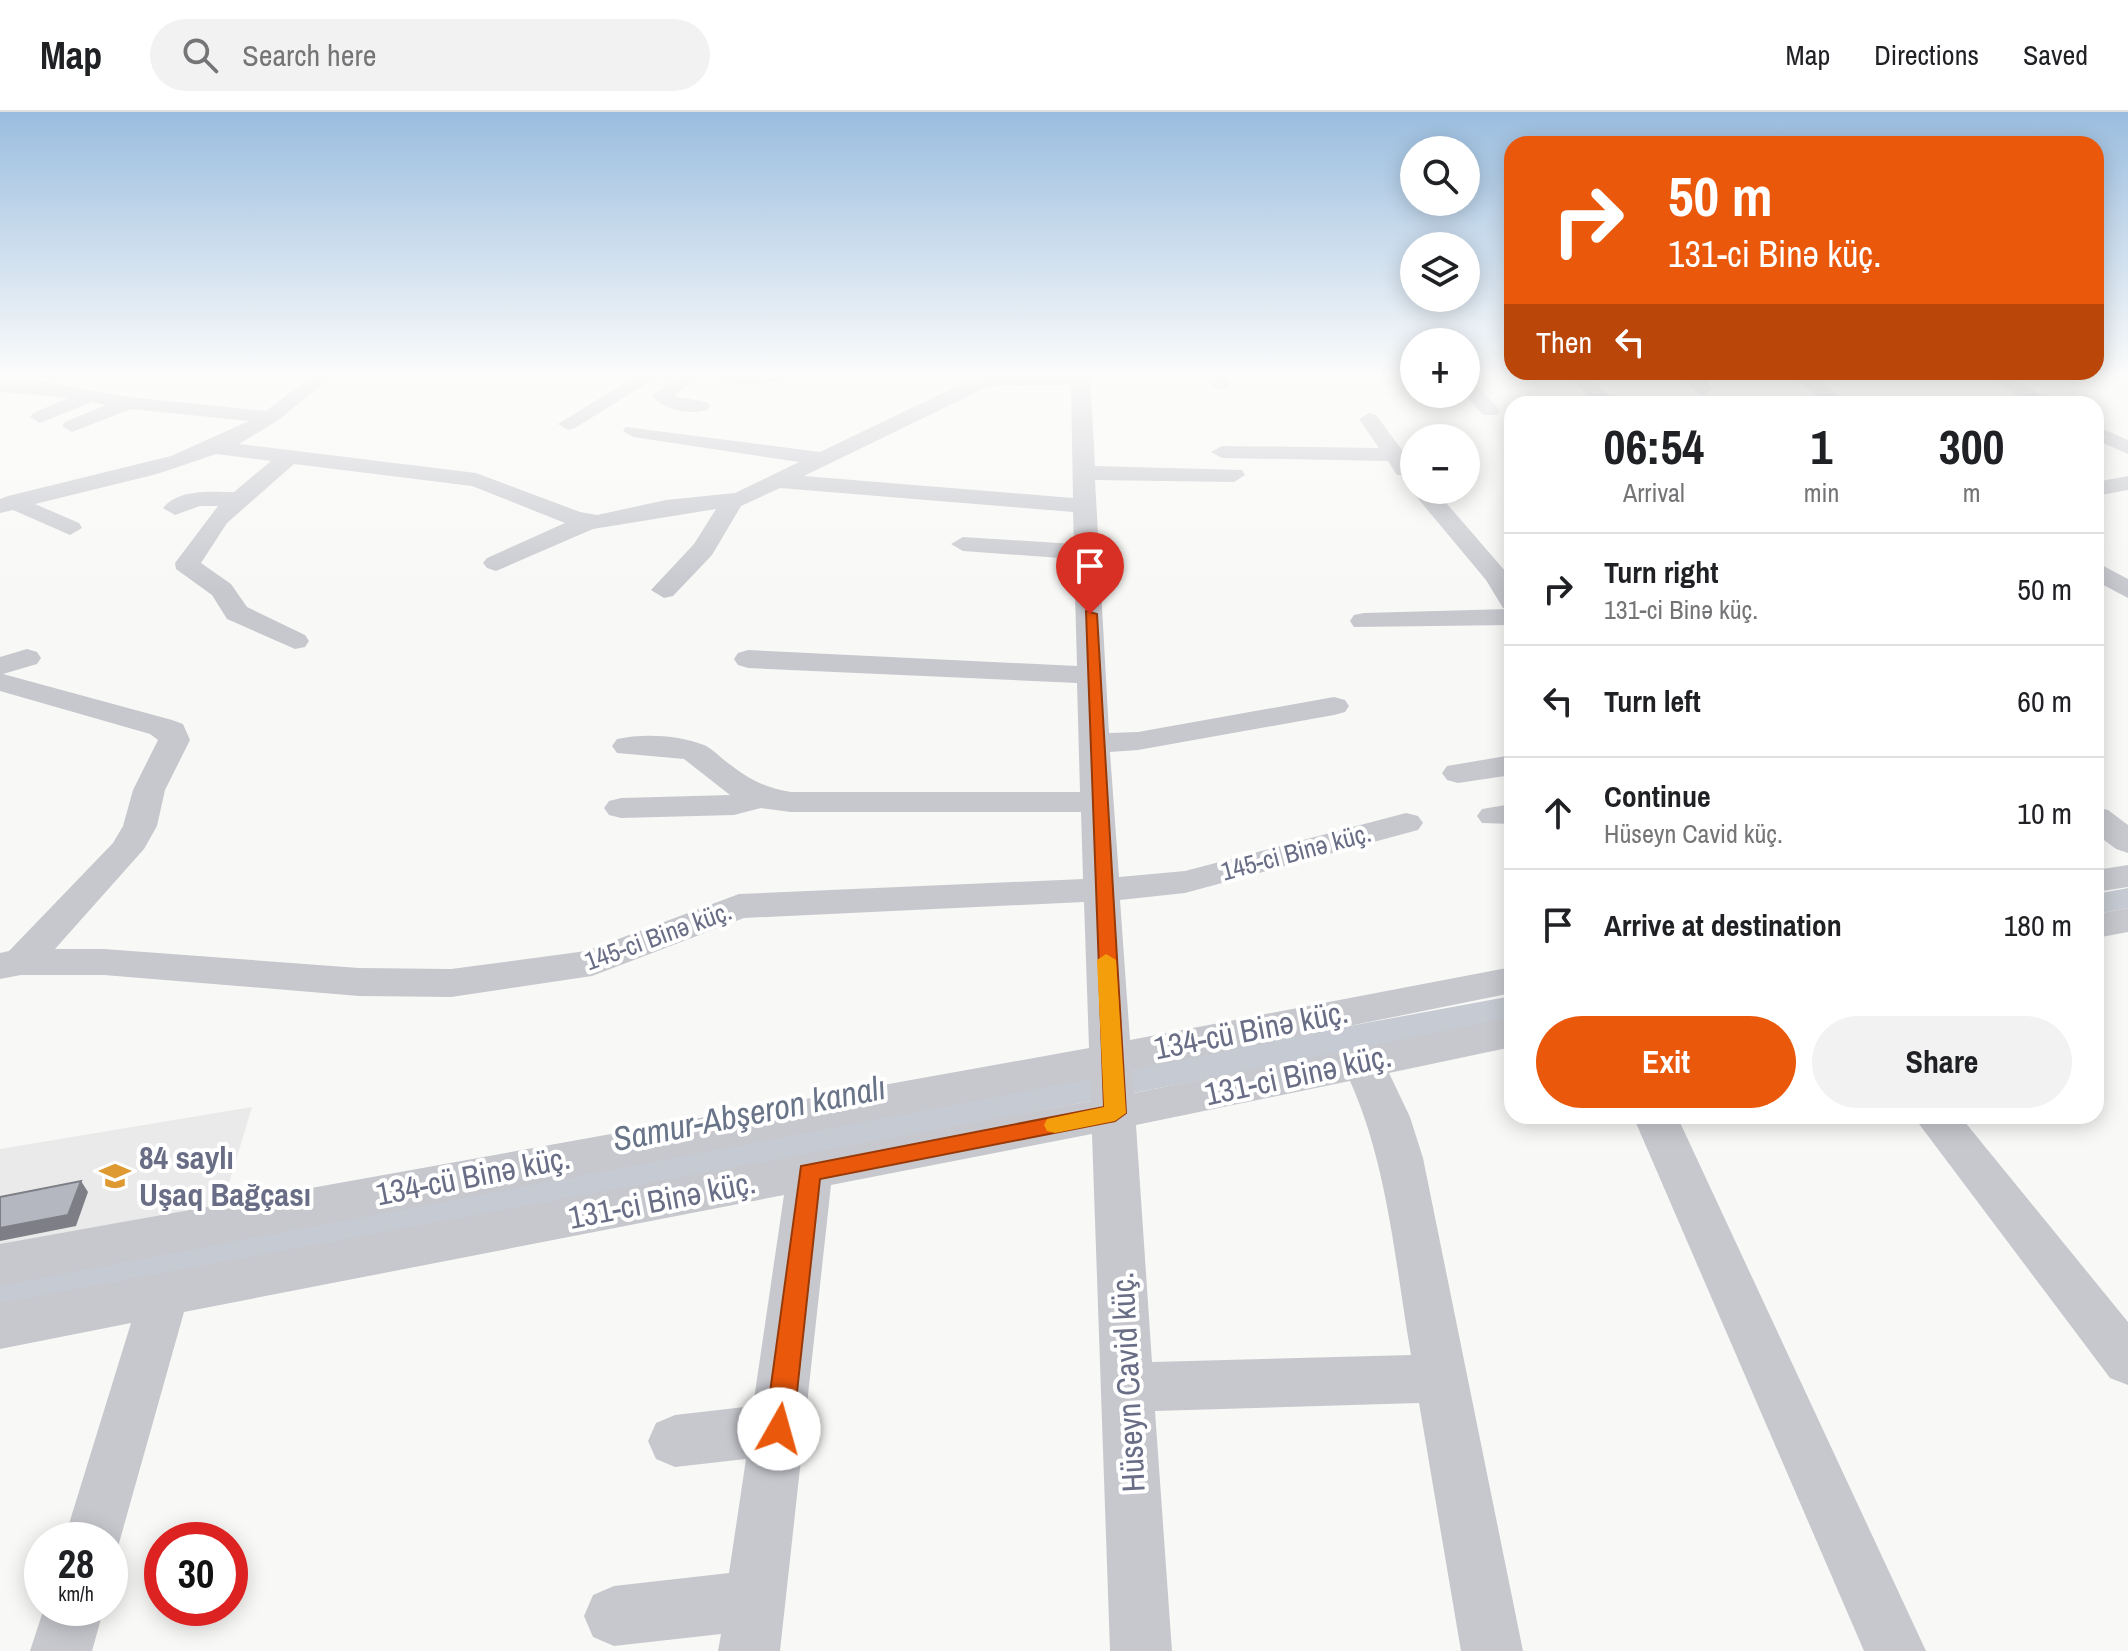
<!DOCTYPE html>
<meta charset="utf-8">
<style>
body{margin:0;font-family:"Archivo Narrow",sans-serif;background:#f2f2f2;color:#202124;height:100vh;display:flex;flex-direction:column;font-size:30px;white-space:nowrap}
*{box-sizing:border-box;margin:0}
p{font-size:26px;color:#757577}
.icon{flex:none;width:44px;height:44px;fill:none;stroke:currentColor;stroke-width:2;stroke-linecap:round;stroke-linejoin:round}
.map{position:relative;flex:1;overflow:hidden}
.panel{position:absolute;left:1504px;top:284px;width:600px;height:728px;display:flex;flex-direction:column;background:#fff;border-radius:24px;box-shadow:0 4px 20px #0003}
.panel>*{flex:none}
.hud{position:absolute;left:1504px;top:24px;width:600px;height:244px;border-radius:24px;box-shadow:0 4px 20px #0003;background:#ea580c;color:#fff;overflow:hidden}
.fabs{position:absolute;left:1400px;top:24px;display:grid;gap:16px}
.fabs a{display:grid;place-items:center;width:80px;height:80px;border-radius:50%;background:#fff;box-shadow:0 4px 20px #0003;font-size:40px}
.speed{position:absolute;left:24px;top:1410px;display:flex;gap:16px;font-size:40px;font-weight:700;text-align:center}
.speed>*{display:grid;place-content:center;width:104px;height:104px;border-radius:50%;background:#fff;box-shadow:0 4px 20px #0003;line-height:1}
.speed small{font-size:20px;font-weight:400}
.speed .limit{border:12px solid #d22;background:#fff;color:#111}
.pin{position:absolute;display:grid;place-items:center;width:68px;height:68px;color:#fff;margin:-82px -34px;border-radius:50% 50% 50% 0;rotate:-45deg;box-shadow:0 0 8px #0007}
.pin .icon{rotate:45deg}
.me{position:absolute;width:88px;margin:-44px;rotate:7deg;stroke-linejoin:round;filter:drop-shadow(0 0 6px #0008)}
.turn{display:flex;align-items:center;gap:28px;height:168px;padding:0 32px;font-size:36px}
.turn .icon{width:104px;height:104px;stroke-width:2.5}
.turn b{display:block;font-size:56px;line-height:68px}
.then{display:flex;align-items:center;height:76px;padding:0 32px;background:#0003;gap:16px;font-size:30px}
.eta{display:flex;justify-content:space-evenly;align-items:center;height:136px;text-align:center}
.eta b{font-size:48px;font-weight:700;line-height:56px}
.primary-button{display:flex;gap:16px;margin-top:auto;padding:16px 32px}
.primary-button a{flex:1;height:92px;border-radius:48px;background:#ea580c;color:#fff;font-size:32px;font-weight:700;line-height:92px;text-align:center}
.primary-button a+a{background:#f2f2f2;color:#202124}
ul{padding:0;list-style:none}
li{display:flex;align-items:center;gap:24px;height:112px;padding:0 32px;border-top:2px solid #e0e0e0}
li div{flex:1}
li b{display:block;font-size:30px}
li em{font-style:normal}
header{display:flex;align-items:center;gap:48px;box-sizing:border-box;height:112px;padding:0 40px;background:#fff;border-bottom:2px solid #e0e0e0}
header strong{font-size:38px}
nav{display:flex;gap:44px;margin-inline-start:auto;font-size:28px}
.search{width:560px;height:72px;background:#f2f2f2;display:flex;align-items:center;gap:20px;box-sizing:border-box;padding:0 28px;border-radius:44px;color:#757577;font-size:30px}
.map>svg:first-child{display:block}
</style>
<header>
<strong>Map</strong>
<div class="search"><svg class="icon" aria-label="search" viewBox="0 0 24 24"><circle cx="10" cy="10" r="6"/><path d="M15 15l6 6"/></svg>Search here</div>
<nav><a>Map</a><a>Directions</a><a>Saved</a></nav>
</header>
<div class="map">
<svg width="2128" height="1539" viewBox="0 0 2128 1539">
<rect width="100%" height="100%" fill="#f8f9f6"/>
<polygon fill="#e9eae9" points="252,995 223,1091 0,1134 0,1037"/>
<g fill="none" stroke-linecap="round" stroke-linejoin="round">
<g fill="#c6cad2" fill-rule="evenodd">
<polygon points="2128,776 2128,796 2096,802 2096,782"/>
<polygon points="1512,884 1512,908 0,1199 0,1163"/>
</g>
<g fill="#c7c8ce" fill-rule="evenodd">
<path d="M 313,263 L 334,263 L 277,309 L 239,332 L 476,361 L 580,400 L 597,403 L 666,388 L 735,381 L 799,350 L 633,325 L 623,319 L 626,315 L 820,340 L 972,267 L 990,263 L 1090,263 L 1095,354 L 1242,358 L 1245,363 L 1234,370 L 1095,368 L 1109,621 L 1138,620 L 1334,585 L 1345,588 L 1349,594 L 1345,600 L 1334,603 L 1138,638 L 1110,640 L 1119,765 L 1185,759 L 1406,701 L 1418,704 L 1423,711 L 1418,718 L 1185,781 L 1120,788 L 1130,928 L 1512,855 L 1512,881 L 1132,958 L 1134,981 L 1512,905 L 1512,935 L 1389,961 L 1410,1005 L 1423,1046 L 1523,1539 L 1461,1539 L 1419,1291 L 1155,1299 L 1172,1539 L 1110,1539 L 1092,1022 L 831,1073 L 780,1539 L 718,1539 L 721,1522 L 614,1534 L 593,1525 L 584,1504 L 593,1483 L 614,1474 L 729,1461 L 746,1347 L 675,1355 L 656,1347 L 648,1329 L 656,1311 L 675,1303 L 753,1294 L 784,1083 L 184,1200 L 114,1449 L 110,1450 L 110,1428 L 64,1428 L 131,1211 L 0,1237 L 0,1191 L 1091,989 L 1090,967 L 0,1174 L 0,1132 L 1089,936 L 1084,790 L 744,806 L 592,864 L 451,885 L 359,884 L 104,863 L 21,863 L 0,867 L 0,841 L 9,839 L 113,731 L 123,714 L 133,678 L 158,628 L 150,622 L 0,579 L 0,545 L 27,537 L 37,540 L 41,546 L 37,552 L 3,562 L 172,608 L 183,612 L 190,628 L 165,678 L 157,714 L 144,737 L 55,837 L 104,837 L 359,856 L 451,857 L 586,839 L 739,782 L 1083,767 L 1081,700 L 791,700 L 761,696 L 734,703 L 621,706 L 609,703 L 604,696 L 609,689 L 621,686 L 730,683 L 684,647 L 617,641 L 612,634 L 617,627 C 642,621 680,623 704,633 C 711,636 718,643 724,648 C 746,665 763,676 791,680 L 1080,680 L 1077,571 L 748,556 L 738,553 L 734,547 L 738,541 L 748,538 L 1077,554 L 1074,447 L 963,439 L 951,432 L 963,425 L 1074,432 L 1073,400 L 780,376 L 741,394 L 712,443 L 673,484 L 664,486 L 651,478 L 694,432 L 716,397 L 593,417 L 496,459 L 487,456 L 483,451 L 487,446 L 565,411 L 472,374 L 294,352 L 227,411 L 201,451 L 231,472 L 247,495 L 305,523 L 309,529 L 305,535 L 295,537 L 227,507 L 212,483 L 176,457 L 175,451 L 218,394 L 200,394 L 175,403 L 163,396 C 179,376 212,380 234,380 L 271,349 L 216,342 L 157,362 L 35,392 L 79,411 L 82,416 L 70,423 L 13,398 L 0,401 L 0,387 L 8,384 L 171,344 L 249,309 L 131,297 L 72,320 L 62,314 L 65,310 L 106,293 L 92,290 L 40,311 L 30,305 L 33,301 L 68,286 L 0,280 L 0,268 L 44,270 L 129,285 L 266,299 ZM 1000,273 L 1071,273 L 1073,386 L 804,364 L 985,276 ZM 1350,969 C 1388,1054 1395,1151 1411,1243 L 1152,1250 L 1136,1013 Z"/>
<polygon points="637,263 660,263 575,316 568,318 558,312"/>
<path d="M 680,263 L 702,263 L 674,284 L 707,290 L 710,294 L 707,298 C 690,303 663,298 652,284 Z"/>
<path d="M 714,263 L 786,263 C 773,276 727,275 714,263 Z"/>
<polygon points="1207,263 1226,263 1230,273 1227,277 1213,277"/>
<polygon points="1566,263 1587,263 1618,292 1596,292"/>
<polygon points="1679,263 1700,263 1714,277 1704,283 1697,281"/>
<polygon points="1791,263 1813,263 1849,292 1826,292"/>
<polygon points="1985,263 2008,263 2056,292 2031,292"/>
<polygon points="1466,267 1473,269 1497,295 1500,299 1497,303 1483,303 1464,282"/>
<polygon points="1369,301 1376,303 1413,353 1413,363 1397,363 1388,349 1222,346 1211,340 1222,334 1379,336 1359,307"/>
<polygon points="2096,314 2128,328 2128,342 2096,328"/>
<polygon points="2128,364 2128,378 2096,384 2096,370"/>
<polygon points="1414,374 1414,378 1435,378 1506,460 1512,468 1512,513 1354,515 1350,509 1354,503 1364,501 1508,497 1503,496 1486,468 1415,383 1412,378"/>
<polygon points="2096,450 2128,467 2128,486 2096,469"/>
<polygon points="1512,643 1512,663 1458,671 1447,668 1442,661 1447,654"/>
<polygon points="1512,692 1512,712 1482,711 1477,704 1482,697"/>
<polygon points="2096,695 2108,698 2128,713 2128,741 2116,737 2096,722"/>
<polygon points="2128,753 2128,775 2096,780 2096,758"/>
<polygon points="2128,796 2128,820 2096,826 2096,802"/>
<polygon points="1633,1004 1677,1004 1926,1539 1864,1539"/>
<polygon points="1913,1004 1960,1004 2128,1210 2128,1273 2110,1266"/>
<polygon points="44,1496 104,1496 92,1539 30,1539"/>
</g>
</g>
<polygon fill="#7e7f86" points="81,1069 88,1080 76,1114 0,1129 0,1116"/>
<polygon fill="#b4b6c0" stroke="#7e7f86" stroke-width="2" points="81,1069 68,1103 0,1116 0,1085"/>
<linearGradient id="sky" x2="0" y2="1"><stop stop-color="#9abddf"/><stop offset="0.55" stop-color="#fcfcfb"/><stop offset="1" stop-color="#fcfcfb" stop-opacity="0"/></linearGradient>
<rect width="2128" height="479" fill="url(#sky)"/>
<polygon fill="#ea580c" stroke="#983908" stroke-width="2" points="1086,499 1097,502 1126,1001 1115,1009 820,1067 793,1317 789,1326 779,1330 769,1326 765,1317 801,1054 1104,995"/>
<polygon fill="#f59e0b" points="1106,842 1116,848 1126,1001 1115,1009 1055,1021 1047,1019 1044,1013 1047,1007 1104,995 1097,848"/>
<defs>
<symbol id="school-bare" viewBox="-9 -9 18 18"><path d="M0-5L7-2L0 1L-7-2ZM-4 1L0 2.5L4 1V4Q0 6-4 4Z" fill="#de9a31" stroke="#fff" stroke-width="2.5" paint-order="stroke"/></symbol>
</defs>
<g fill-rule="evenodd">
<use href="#school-bare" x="93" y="1042" width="44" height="44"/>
</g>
<g text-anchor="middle" stroke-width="8" stroke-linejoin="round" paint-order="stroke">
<g font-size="26" fill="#696e86" stroke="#fff">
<text transform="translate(1296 740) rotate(-15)" y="9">145-ci Binə küç.</text>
<text transform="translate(658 824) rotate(-20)" y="9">145-ci Binə küç.</text>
</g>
<g font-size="32" fill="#696e86" stroke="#fff">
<text transform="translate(1251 918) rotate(-11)" y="11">134-cü Binə küç.</text>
<text transform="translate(1298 963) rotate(-12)" y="11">131-ci Binə küç.</text>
<text transform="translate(473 1064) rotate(-11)" y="11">134-cü Binə küç.</text>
<text transform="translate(662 1088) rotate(-11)" y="11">131-ci Binə küç.</text>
<text transform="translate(1128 1270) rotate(-93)" y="11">Hüseyn Cavid küç.</text>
</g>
<g font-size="32" font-weight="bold" fill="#696e86" stroke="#fff" text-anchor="start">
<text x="139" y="1057">84 saylı<tspan x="139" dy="37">Uşaq Bağçası</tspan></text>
</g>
<g font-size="34" font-style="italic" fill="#697489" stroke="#fff">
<text transform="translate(749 1001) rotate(-11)" y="12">Samur-Abşeron kanalı</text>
</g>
</g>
</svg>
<div class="fabs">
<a><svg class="icon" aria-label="search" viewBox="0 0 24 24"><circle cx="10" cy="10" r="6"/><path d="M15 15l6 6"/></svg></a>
<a><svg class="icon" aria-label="layers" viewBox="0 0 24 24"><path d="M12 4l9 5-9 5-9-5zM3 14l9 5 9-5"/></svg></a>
<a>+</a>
<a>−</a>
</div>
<div class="speed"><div>28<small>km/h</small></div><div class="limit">30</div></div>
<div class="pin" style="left:1090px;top:502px;background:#d93025"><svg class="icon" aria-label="arrive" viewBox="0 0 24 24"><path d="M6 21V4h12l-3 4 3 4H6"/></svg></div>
<svg class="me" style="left:779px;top:1317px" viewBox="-20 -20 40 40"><circle r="19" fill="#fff"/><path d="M0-13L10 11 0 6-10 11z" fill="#ea580c"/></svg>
<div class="hud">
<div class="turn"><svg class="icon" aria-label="right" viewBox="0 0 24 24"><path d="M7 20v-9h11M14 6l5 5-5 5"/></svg><div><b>50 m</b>131-ci Binə küç.</div></div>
<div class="then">Then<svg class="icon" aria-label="left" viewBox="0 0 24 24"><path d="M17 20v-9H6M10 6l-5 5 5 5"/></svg></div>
</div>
<section class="panel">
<div class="eta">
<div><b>06:54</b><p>Arrival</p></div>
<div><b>1</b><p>min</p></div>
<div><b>300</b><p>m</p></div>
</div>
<ul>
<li><svg class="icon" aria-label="right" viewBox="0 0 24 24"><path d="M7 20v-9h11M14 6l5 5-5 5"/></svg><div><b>Turn right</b><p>131-ci Binə küç.</p></div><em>50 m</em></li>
<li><svg class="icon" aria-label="left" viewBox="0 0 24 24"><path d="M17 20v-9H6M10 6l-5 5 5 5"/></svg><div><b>Turn left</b></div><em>60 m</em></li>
<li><svg class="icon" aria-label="ahead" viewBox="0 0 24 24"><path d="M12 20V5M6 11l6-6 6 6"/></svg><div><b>Continue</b><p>Hüseyn Cavid küç.</p></div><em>10 m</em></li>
<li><svg class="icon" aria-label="arrive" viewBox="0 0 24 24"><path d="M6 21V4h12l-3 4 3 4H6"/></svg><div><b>Arrive at destination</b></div><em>180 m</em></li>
</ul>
<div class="primary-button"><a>Exit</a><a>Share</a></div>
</section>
</div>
